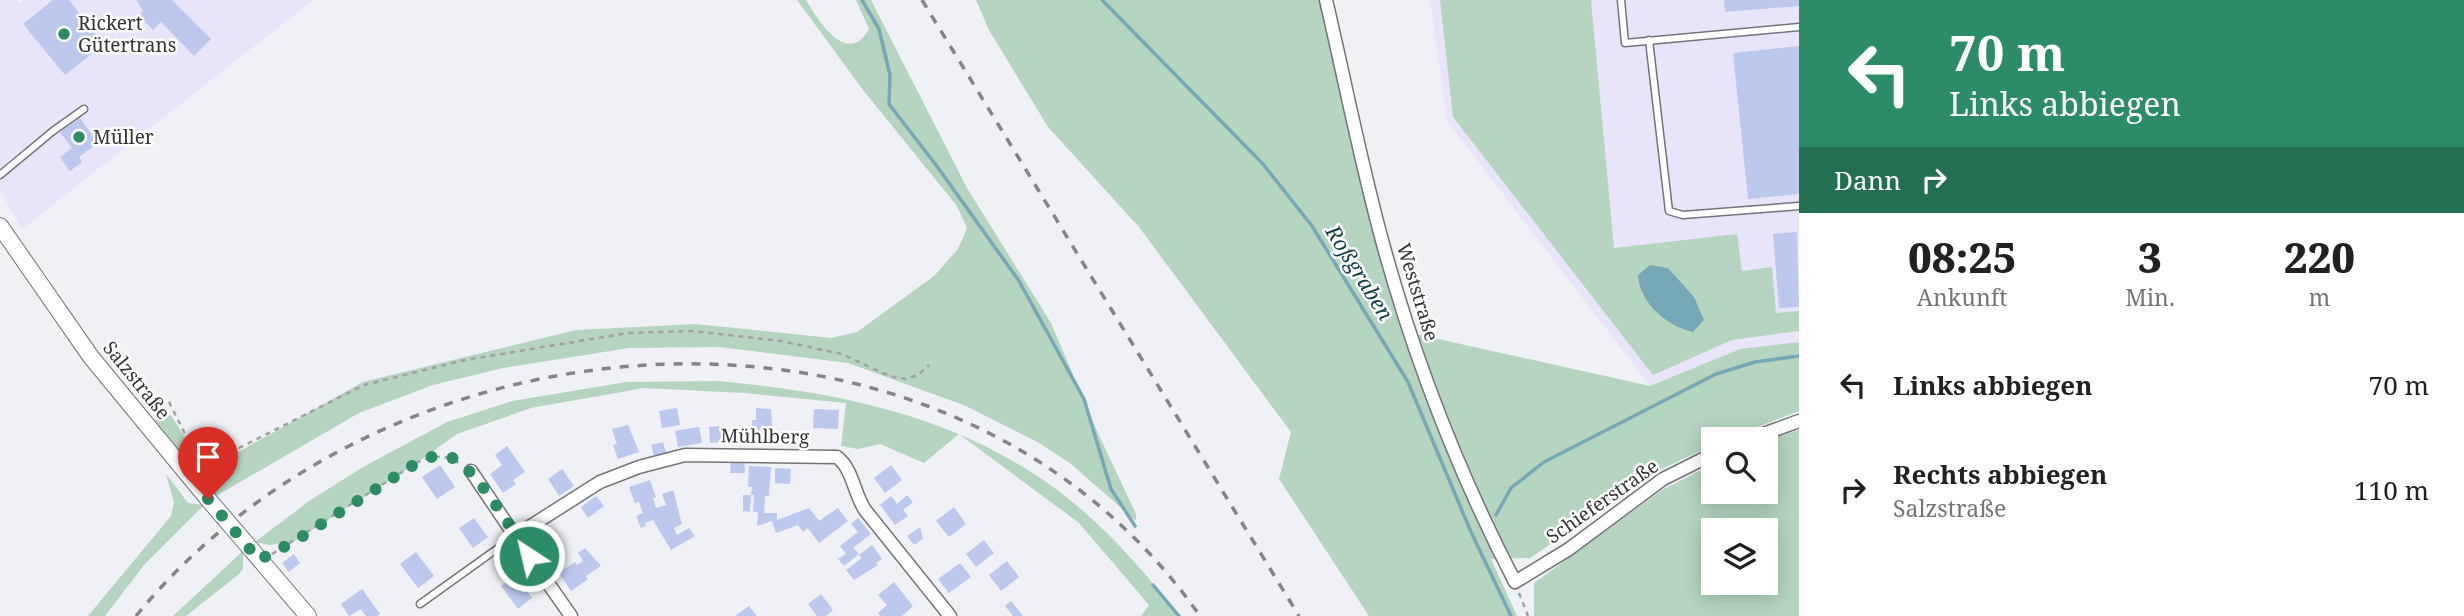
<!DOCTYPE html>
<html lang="de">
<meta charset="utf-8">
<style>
body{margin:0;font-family:"Noto Serif",serif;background:#f6f6f6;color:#202124;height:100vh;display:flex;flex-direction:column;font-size:26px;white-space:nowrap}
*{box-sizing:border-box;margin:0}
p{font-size:23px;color:#757577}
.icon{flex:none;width:38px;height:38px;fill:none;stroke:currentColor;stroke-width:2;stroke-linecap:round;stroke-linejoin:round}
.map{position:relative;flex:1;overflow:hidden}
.sheet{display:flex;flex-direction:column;background:#fff;width:665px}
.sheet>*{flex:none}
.top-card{background:#2b8c65;color:#fff;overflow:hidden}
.buttons{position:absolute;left:1701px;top:427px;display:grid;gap:14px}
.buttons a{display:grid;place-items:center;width:77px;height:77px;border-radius:0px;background:#fff;box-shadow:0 4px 18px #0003;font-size:35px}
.pin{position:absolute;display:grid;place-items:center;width:60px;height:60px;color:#fff;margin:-72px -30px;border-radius:50% 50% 50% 0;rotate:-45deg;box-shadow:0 0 7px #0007}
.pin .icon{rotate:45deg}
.me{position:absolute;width:77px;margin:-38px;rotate:325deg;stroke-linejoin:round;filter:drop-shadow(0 0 5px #0008)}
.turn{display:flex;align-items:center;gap:24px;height:147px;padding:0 35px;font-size:32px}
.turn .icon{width:91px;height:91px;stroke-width:2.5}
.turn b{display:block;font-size:49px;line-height:60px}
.then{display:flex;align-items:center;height:66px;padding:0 35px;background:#0003;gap:14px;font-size:26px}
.eta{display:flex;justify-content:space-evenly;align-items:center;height:119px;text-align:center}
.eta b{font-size:42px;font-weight:800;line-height:49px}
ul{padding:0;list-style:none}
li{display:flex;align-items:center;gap:21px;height:105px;padding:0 35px}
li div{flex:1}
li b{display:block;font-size:26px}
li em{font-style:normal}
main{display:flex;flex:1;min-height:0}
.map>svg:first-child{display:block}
</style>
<main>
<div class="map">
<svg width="1799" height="616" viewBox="0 0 1799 616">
<rect width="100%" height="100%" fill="#eff1f6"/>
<g fill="#e8e4fa">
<polygon points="0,0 17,0 20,3 24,0 313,0 22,229 0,191"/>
<polygon points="1430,0 1799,0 1799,342 1740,349 1650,386 1447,121"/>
</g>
<g fill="#b5d5c0" fill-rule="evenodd">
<path d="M 797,0 L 806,0 C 818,20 847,68 869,29 L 856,0 L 871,0 L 967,188 L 1051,323 L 1097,431 L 1136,514 L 1136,521 L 1071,464 L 1039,443 L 966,406 L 848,363 L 719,347 L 629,348 L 503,368 L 433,385 L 359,413 L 216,496 L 155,420 L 157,412 L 164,409 L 173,418 L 190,446 L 198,454 L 215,460 L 240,451 L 363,382 L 576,330 L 696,324 L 831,338 L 857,332 L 934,276 L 958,249 L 967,228 L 957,206 L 863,90 Z"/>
<polygon points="976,0 1320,0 1379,255 1402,331 1650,386 1740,349 1799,342 1799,411 1726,439 1713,439 1713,445 1662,469 1530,558 1491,559 1517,616 1369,616 1279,479 1291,432 1139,227 1048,127 989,30"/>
<polygon points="1440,0 1591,0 1614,248 1737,234 1742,271 1772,267 1776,313 1799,311 1799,331 1732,340 1653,375 1453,117"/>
<path d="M 717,381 C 851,393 977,420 1082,510 C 1119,542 1150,579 1180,616 L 1141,616 L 1149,605 L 1079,523 L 959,434 L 924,463 L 880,444 L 858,449 L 841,446 L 846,403 L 744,393 L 644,388 L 531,408 L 457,434 L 418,462 L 295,541 L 270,545 L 255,542 L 309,501 L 363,467 L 447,422 L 512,401 L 626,382 Z"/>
<path d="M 1799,430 L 1799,616 L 1534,616 L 1534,583 L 1662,490 L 1713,464 L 1713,492 L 1766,492 L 1766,441 ZM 1713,530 L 1766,530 L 1766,583 L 1713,583 Z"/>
<polygon points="166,474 188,503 204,505 144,565 105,616 88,616 171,516 174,502"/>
<polygon points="243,551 243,569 239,574 186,616 173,616"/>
</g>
<path fill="#77a8b5" d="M 1650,265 L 1668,268 L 1694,297 L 1704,320 L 1693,332 C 1666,326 1640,303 1638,275 Z"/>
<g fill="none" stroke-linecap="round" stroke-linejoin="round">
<g stroke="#77a8b5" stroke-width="3.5">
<polyline points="862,0 879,29 890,75 889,104 936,165 1019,281 1084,399 1111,489 1135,526"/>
<polyline points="1102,0 1263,164 1312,226 1408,382 1471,532 1511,616"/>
<polyline points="1496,515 1511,488 1544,462 1716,374 1755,362 1799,356"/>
<polyline points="1153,585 1179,616"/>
</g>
</g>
<g fill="#bcc8ee">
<polygon points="53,0 69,0 104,44 65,75 23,24"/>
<polygon points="136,0 172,0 211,39 194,56 161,22 153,30 139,15 143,11"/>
<polygon points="1724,0 1799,0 1799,6 1725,12"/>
<polygon points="1799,46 1799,194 1748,199 1733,53"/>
<polygon points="80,118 98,143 79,157 82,162 70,171 60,157 72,148 60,132"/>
<polygon points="1797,232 1799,307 1779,308 1773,234"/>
<polygon points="677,408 680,425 662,428 659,411"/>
<polygon points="756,408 771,409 773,439 751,437 752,420 756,420"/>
<polygon points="814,409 839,410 838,429 813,428"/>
<polygon points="628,425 639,452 618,459 613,445 617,444 612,429"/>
<polygon points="721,426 723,442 710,443 709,427"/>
<polygon points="699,427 702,443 678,447 675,431"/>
<polygon points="663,442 666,453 654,456 651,445"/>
<polygon points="507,446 525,472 513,480 516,484 503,493 490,474 502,465 495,455"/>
<polygon points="744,459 745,473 730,473 731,461"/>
<polygon points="440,465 455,487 437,499 422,477"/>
<polygon points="891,465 902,480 885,493 874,478"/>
<polygon points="749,466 771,467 769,496 765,496 764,513 777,513 777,520 809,508 819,521 838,508 848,521 819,543 808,528 803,532 798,525 776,533 772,521 757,526 758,512 753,512 754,495 751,495 752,487 748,487"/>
<polygon points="775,468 791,469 790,484 775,483"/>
<polygon points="562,469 574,486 559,496 548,479"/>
<polygon points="650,480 656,497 653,498 656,508 666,505 662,494 673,490 682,524 674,528 677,535 689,528 695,536 671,550 653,520 645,523 646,526 641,528 636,516 643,513 639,502 635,503 629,487"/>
<polygon points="743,495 751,495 750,512 743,511"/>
<polygon points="907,495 913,502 903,510 908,516 895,525 880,505 891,496 897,504"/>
<polygon points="596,496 604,506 588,518 581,507"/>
<polygon points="954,507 966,524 949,537 936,521"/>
<polygon points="474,518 488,537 473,548 459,528"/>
<polygon points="858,518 871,534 853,548 859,554 844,566 838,559 846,554 840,546 858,532 851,524"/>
<polygon points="920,527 923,539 914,545 907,536"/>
<polygon points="984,540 994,553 976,567 966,554"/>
<polygon points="872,545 882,559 876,563 878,565 854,580 846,570 862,558 859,555"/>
<polygon points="585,548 601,566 586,576 588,579 571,591 559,573 575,562 577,565 583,561 578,553"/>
<polygon points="416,552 434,576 418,588 400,564"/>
<polygon points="294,554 300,563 289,572 282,563"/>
<polygon points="1007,561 1019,577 1001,591 989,575"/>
<polygon points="960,563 971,577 949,593 938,579"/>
<polygon points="516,575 532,598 518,609 501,586"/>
<polygon points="894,582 913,606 902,616 880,616 878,613 887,605 878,595"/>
<polygon points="362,589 380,614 377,616 366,616 361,609 349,616 341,604"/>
<polygon points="821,594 833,610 826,616 817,616 808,604"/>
<polygon points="1011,601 1023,616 1013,616 1005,606"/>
<polygon points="749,606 757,616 735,616"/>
</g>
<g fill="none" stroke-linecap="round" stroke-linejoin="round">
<defs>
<g id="service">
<polyline points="1621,0 1625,43 1799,27"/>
<polyline points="1649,40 1669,211 1683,215 1799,206"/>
<polyline points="0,175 53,131 84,109"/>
<polyline points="420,604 515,536"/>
</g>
<g id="minor">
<path d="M 1326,0 C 1345,81 1361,164 1383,244 C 1415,361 1459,474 1515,582 L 1569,549 L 1663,479 L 1713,454"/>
<polyline points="1750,439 1799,421"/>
<polyline points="471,471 515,536"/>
<path d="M 571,616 L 515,536 L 600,482 L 639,467 L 685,455 L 837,457 C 853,469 854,494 865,510 L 950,616"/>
</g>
<g id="tertiary">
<polyline points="0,226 91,357 208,499"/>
<polyline points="250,548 308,616"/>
</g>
</defs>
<use href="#service" stroke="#737479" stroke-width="9"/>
<use href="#minor" stroke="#737479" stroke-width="15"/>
<use href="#tertiary" stroke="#737479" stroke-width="18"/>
<g stroke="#a0a1a5" stroke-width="2.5" stroke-dasharray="5 5" stroke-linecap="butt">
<polyline points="152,407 159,400 169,402 186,436 198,451 214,456 239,448 364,385 465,360 628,333 693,331 781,341 842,354 889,376 906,379 918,375 929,365"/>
<path d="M 272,554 L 418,462 C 436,455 446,454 462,465"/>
<polyline points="1519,593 1528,616"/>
</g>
<use href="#service" stroke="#fff" stroke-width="6"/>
<use href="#minor" stroke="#fff" stroke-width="12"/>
<use href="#tertiary" stroke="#fff" stroke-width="16"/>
<g stroke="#848588" stroke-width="3.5" stroke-dasharray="9 9" stroke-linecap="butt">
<polyline points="922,0 1299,616"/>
<path d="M 136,616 C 397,298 952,262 1200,616"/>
</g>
<defs>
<polyline id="tertiary-bridge" points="208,499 250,548"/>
</defs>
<use href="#tertiary-bridge" stroke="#737479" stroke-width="18" stroke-linecap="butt"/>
<use href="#tertiary-bridge" stroke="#fff" stroke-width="16"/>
</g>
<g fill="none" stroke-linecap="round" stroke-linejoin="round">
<path stroke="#2b8c65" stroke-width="12" stroke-dasharray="0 21.6" d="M 208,499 L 259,560 L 295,541 L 418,462 C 428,458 439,453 450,457 C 476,467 513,532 529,556"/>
</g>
<g fill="#2b8c65" stroke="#fff" stroke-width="2.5">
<circle cx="64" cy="34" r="7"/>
<circle cx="79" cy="137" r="7"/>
</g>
<g text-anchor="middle" stroke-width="5" stroke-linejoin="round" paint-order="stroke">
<g font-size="19" fill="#333436" stroke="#fff" text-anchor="start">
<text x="78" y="30">Rickert<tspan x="78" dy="22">Gütertrans</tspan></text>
<text x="93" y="144">Müller</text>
</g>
<g font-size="19" fill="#333436" stroke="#fff">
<text transform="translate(1418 292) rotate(73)" y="7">Weststraße</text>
<text transform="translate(137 380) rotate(51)" y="7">Salzstraße</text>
<text transform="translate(765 436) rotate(1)" y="7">Mühlberg</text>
<text transform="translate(1602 501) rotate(-35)" y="7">Schieferstraße</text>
</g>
<g font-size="21" font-style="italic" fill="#123f49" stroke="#fff">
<text transform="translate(1359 273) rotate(58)" y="7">Roßgraben</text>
</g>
</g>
</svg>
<div class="buttons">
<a><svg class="icon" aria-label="search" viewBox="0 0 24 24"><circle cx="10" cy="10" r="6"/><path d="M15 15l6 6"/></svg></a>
<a><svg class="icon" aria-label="layers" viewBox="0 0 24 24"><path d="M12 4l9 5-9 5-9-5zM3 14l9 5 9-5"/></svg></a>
</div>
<div class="pin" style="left:208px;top:499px;background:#d93025"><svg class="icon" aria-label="arrive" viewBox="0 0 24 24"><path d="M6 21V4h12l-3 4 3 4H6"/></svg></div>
<svg class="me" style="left:529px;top:556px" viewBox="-20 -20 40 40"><circle r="17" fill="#2b8c65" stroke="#fff" stroke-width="3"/><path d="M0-11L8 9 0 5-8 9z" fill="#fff"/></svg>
</div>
<section class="sheet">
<div class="top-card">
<div class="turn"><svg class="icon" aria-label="left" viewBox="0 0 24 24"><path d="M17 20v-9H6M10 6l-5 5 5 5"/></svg><div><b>70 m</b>Links abbiegen</div></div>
<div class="then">Dann<svg class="icon" aria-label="right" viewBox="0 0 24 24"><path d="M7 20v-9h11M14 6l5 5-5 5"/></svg></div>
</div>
<div class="eta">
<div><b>08:25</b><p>Ankunft</p></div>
<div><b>3</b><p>Min.</p></div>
<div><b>220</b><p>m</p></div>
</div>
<ul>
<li><svg class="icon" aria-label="left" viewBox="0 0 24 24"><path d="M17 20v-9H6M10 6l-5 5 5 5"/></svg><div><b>Links abbiegen</b></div><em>70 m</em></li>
<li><svg class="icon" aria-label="right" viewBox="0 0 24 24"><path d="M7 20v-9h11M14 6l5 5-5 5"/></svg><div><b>Rechts abbiegen</b><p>Salzstraße</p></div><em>110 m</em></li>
</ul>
</section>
</main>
